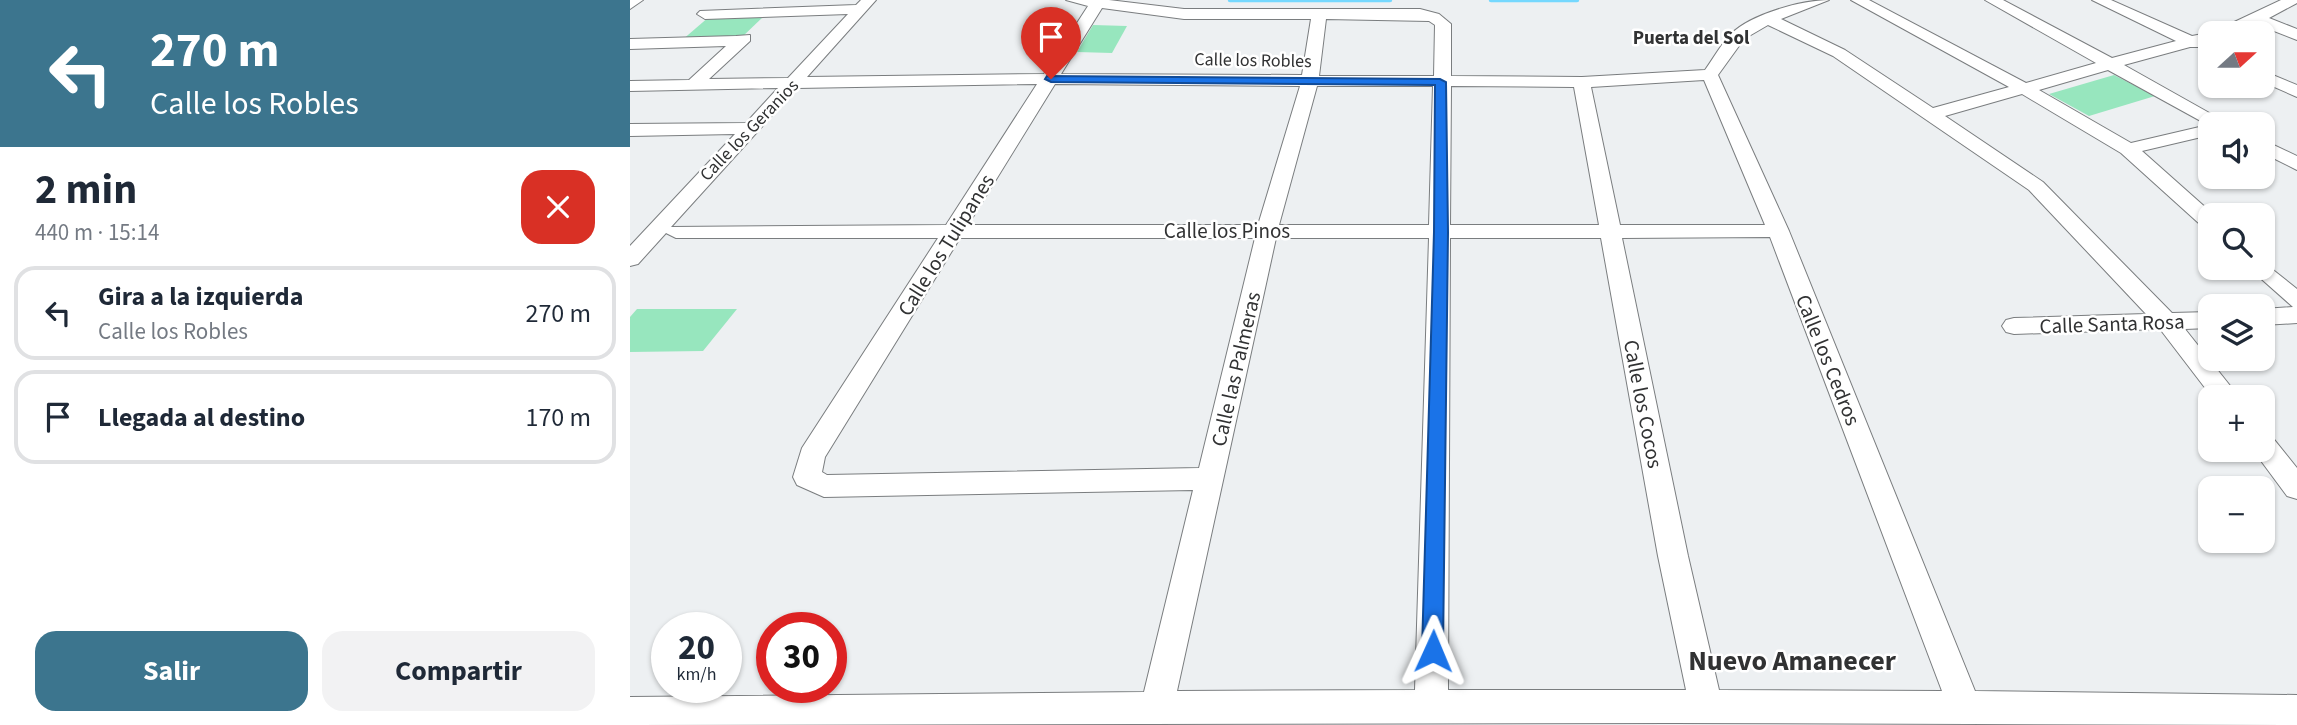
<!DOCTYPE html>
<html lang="es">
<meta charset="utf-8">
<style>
body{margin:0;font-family:"Source Sans 3",sans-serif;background:#f2f2f3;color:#1f2937;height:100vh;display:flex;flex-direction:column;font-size:26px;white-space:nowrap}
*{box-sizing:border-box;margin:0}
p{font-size:23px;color:#747a83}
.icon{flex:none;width:38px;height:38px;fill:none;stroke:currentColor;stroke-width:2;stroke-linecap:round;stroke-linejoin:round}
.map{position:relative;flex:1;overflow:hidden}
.side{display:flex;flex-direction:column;background:#fff;width:630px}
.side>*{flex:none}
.guide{background:#3c758e;color:#fff;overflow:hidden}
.needle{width:46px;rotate:69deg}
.buttons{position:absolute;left:1568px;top:21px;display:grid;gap:14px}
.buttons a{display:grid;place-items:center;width:77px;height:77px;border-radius:14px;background:#fff;box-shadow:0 2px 5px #0004;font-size:35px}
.speed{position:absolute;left:21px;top:612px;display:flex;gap:14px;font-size:35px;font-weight:700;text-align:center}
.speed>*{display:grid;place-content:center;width:91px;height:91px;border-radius:50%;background:#fff;box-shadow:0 2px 5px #0004;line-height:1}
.speed small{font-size:18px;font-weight:400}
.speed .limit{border:10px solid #d22;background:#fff;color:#111}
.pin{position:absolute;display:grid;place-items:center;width:60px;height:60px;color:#fff;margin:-72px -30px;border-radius:50% 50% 50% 0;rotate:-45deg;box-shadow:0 0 7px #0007}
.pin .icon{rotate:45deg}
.me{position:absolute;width:77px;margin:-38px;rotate:1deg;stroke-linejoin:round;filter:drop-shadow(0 0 5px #0008)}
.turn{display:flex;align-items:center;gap:24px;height:147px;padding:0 35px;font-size:32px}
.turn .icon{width:91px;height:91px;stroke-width:2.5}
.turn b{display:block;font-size:49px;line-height:60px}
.round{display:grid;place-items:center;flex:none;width:74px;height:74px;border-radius:21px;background:#f2f2f3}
.overview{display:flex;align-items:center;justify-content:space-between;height:119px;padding:0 35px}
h1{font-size:42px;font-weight:700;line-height:52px}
.primary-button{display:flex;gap:14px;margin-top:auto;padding:14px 35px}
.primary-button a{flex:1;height:80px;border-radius:21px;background:#3c758e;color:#fff;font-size:28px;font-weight:700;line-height:80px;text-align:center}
.primary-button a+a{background:#f2f2f3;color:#1f2937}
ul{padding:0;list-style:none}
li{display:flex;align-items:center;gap:21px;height:94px;margin:0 14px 10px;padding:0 21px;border:4px solid #e0e1e3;border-radius:21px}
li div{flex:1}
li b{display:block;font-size:26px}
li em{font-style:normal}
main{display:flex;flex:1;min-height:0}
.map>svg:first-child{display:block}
</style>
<main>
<section class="side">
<div class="guide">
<div class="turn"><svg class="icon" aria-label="left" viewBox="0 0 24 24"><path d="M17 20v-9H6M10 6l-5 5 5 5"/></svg><div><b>270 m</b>Calle los Robles</div></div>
</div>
<div class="overview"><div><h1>2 min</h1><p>440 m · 15:14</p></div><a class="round" style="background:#d93025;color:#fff"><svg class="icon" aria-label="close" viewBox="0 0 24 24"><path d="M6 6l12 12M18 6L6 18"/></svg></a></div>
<ul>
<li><svg class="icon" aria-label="left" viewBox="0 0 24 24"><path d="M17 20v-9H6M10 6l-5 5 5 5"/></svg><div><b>Gira a la izquierda</b><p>Calle los Robles</p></div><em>270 m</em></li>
<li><svg class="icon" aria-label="arrive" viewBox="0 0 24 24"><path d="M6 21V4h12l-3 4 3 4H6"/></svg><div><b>Llegada al destino</b></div><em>170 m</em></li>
</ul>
<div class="primary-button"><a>Salir</a><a>Compartir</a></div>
</section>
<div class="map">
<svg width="1667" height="725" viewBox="0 0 1667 725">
<rect width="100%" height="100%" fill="#edf0f2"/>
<g fill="#97e6be">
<polygon points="136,14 110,39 51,41 80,16"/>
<polygon points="463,25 497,26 482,53 447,52"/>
<polygon points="1484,75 1525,96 1459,116 1419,94"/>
<polygon points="7,309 107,309 73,351 0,352 0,317"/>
</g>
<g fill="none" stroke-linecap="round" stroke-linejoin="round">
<g stroke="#75d8fe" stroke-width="4.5">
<polyline points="600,0 760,0"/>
<polyline points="861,0 947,0"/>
</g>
<defs>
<g id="minor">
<polygon points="0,0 13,0 0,9"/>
<path d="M 231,0 L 246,0 L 177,77 L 414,74 L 458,6 L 436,0 L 479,0 L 554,9 L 790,9 L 809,14 L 821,24 L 821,76 L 952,77 L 1075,70 C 1083,59 1091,44 1101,34 C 1121,14 1172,0 1199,0 L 1151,19 L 1215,50 L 1303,108 L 1379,87 L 1221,0 L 1239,0 L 1396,83 L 1466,63 L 1355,0 L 1373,0 L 1482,58 L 1546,41 L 1462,0 L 1481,0 L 1562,36 L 1583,32 L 1651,0 L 1667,0 L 1667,3 L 1639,18 L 1667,29 L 1667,40 L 1626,24 L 1603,33 L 1580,33 L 1580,41 L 1574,43 L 1573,47 L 1560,47 L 1494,65 L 1599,124 L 1580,124 L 1580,135 L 1512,151 L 1584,215 L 1580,215 L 1580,229 L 1573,227 L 1491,153 L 1392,94 L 1315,116 L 1413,182 L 1542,313 L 1580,312 L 1580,328 L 1555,329 L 1609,397 L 1582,397 L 1530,329 L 1384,334 L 1376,332 L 1372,326 L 1376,320 L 1384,318 L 1516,314 L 1399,190 L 1203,56 L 1138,25 L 1114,39 L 1088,75 L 1159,231 L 1345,691 L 1667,695 L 1667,725 L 1042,723 L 0,725 L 0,697 L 514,692 L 563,490 L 194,497 L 167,485 L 163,477 L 172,448 L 308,238 L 46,238 L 36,233 L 8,264 L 0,266 L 0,246 L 105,134 L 0,136 L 0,124 L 116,123 L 148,88 L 0,91 L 0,81 L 59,80 L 96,46 L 0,49 L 0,39 L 106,36 L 120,35 L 120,41 L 79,79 L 158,78 L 218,14 L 75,19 L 67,14 L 70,11 L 226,5 ZM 472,8 L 554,19 L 681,19 L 672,75 L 431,74 ZM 696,19 L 799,21 L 805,25 L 804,76 L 689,76 ZM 1478,70 L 1578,125 L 1501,143 L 1409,90 ZM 1074,80 L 1135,225 L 990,225 L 961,87 ZM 407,84 L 316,225 L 41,227 L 167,88 ZM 425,84 L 670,86 L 628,225 L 338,225 ZM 687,86 L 803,86 L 799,225 L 649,225 ZM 821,86 L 944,87 L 969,225 L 820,225 ZM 1140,237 L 1312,691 L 1089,690 L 1058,556 L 992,238 ZM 330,238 L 625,238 L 569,468 L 197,475 L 192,472 L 195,457 ZM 646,238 L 799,238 L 785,690 L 547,691 ZM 820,238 L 971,238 L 1028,556 L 1056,690 L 818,690 Z"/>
<polygon points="1633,71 1667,85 1667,97 1633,82"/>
<polygon points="1633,140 1667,156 1667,170 1633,153"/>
<polygon points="1633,262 1667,289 1667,323 1633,325 1633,309 1663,307 1619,268 1633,268"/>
<polygon points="1633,434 1642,437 1667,468 1667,499 1657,496 1623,450 1633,450"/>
</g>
</defs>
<use href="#minor" stroke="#7a7d7f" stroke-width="2"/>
<use href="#minor" fill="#fff" fill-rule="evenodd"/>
</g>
<polygon fill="#1a73e8" stroke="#114b97" stroke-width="2" points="417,76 810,79 816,82 818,232 813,651 810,657 803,660 795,657 792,651 804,232 805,85 421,82 415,79"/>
<g text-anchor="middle" stroke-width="5" stroke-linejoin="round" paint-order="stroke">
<g font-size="18" fill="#313233" stroke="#fff">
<text transform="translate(623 60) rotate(1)" y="6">Calle los Robles</text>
<text transform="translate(119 130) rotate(-46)" y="6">Calle los Geranios</text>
</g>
<g font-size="19" font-weight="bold" fill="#313233" stroke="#fff">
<text x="1061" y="44">Puerta del Sol</text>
</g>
<g font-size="21" fill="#313233" stroke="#fff">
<text x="597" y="238">Calle los Pinos</text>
<text transform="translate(316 245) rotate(-58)" y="7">Calle los Tulipanes</text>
<text transform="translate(1482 324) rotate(-2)" y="7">Calle Santa Rosa</text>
<text transform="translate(1198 360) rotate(68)" y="7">Calle los Cedros</text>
<text transform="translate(606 369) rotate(-77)" y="7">Calle las Palmeras</text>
<text transform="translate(1013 404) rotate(79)" y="7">Calle los Cocos</text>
</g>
<g font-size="28" font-weight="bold" fill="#313233" stroke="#fff">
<text x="1162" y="670">Nuevo Amanecer</text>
</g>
</g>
</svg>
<div class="buttons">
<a><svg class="needle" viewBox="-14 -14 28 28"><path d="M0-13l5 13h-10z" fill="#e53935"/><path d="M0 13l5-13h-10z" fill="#747a83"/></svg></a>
<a><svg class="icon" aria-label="sound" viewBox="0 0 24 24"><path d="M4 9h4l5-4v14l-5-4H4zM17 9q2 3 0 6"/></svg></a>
<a><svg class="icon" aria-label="search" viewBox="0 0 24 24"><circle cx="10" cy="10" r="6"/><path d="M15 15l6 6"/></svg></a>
<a><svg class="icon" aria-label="layers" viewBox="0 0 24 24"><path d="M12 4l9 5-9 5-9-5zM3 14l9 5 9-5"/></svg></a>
<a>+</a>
<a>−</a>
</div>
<div class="speed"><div>20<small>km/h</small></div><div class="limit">30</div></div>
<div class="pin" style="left:421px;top:79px;background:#d93025"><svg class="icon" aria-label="arrive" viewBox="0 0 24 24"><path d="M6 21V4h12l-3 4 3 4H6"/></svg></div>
<svg class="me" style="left:803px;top:651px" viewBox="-20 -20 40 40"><path d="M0-17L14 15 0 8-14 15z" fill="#1a73e8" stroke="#fff" stroke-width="4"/></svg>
</div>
</main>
